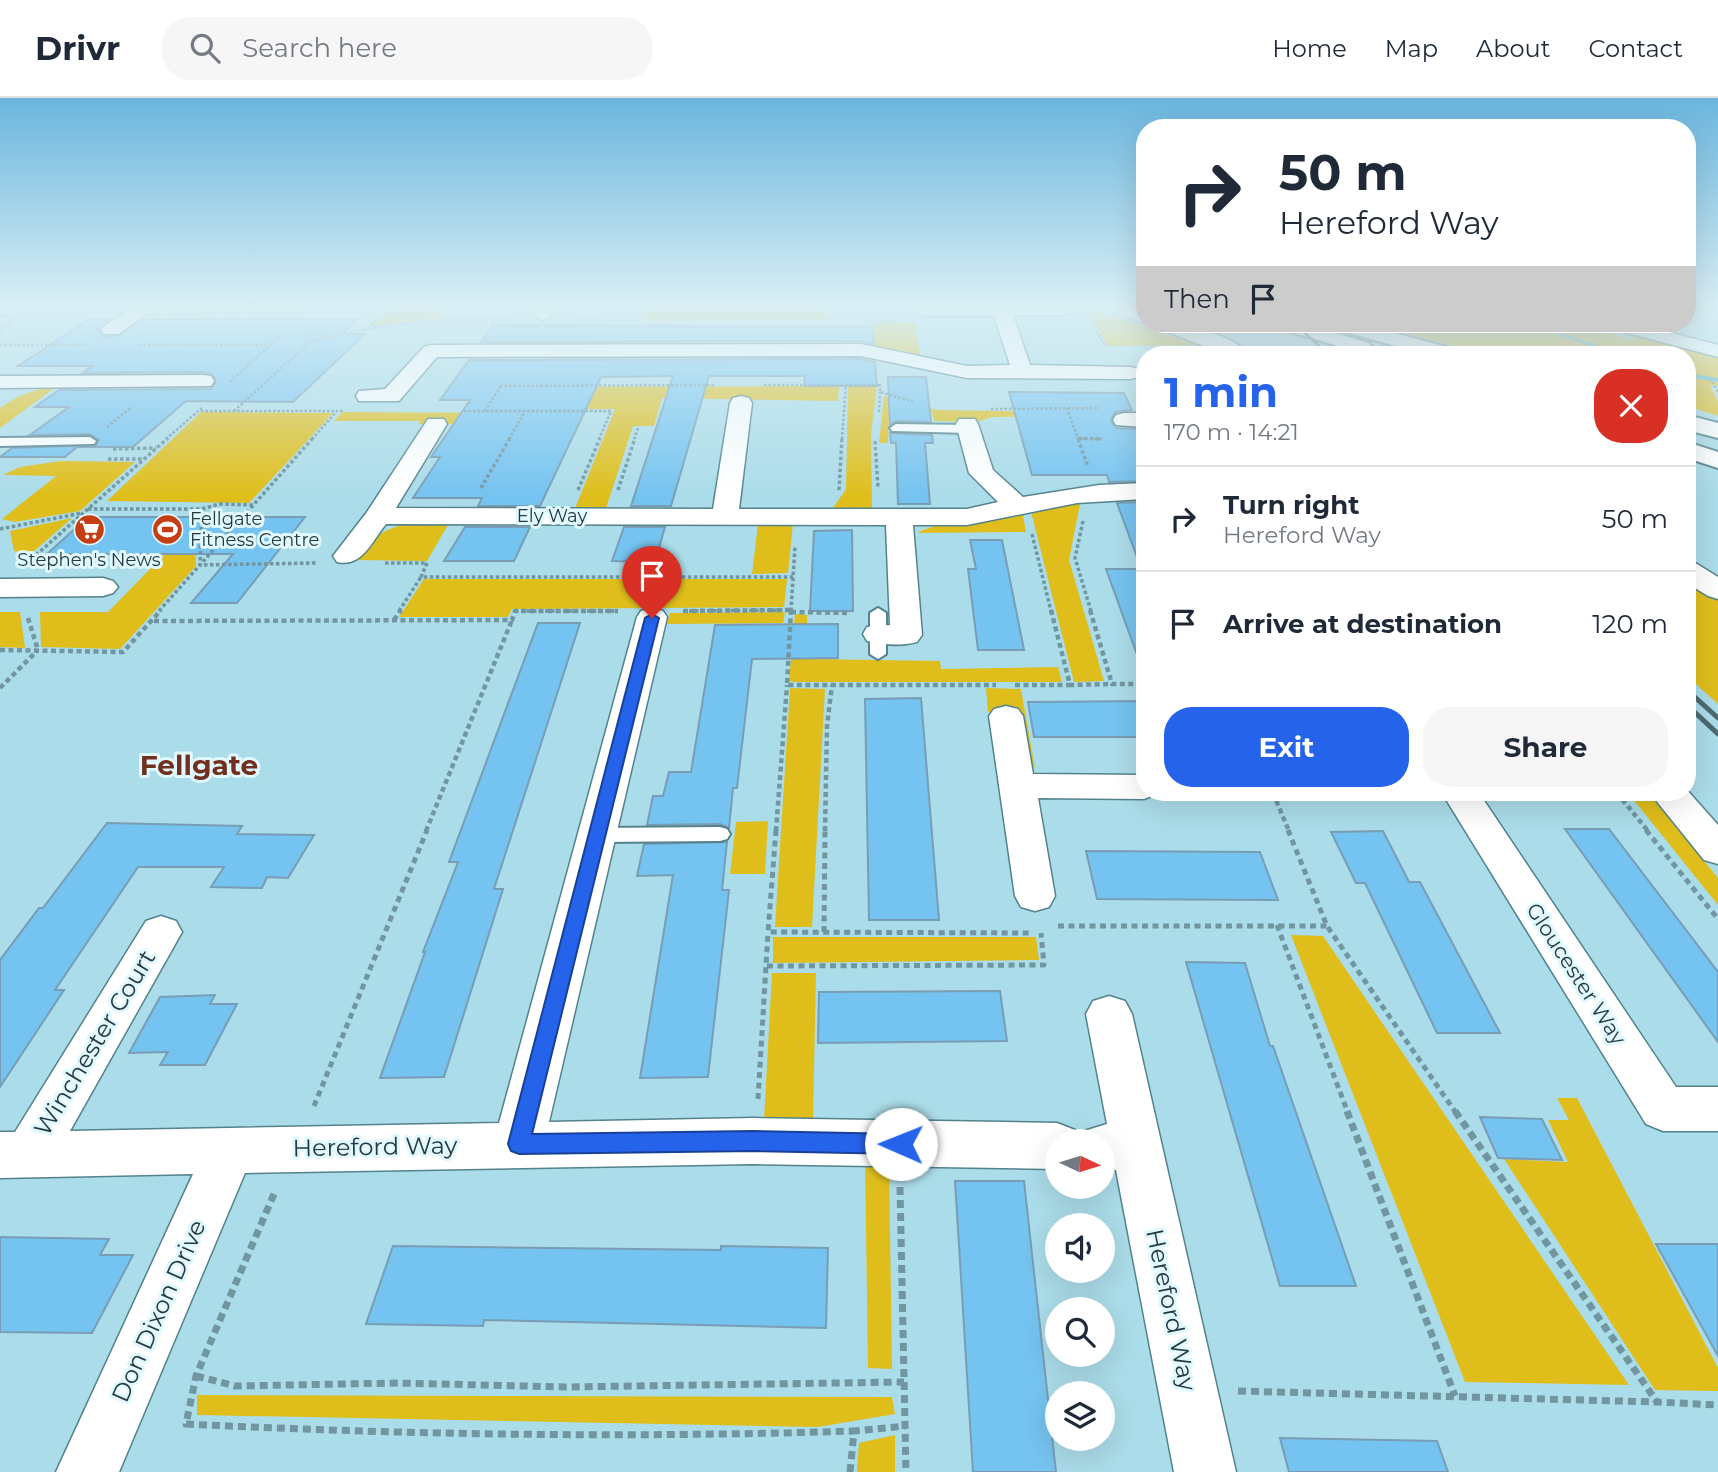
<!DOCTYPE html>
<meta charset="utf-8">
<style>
body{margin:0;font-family:Montserrat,sans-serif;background:#f6f6f7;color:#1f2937;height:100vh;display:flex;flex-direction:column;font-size:26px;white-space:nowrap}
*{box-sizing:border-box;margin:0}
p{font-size:23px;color:#747a83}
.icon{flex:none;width:38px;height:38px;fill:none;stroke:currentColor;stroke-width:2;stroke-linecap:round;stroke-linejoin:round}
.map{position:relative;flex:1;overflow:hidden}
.details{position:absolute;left:1136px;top:248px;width:560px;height:455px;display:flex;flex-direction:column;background:#fff;border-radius:28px;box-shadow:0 7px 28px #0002}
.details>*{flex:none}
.top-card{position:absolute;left:1136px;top:21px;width:560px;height:214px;border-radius:28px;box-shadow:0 7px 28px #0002;background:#fff;color:#1f2937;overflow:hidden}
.needle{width:46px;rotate:94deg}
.tools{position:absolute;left:1045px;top:1031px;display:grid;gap:14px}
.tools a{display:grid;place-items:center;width:70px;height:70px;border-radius:50%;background:#fff;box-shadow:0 7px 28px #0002;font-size:35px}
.pin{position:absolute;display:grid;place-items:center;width:60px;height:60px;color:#fff;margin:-72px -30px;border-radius:50% 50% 50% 0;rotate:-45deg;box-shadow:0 0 7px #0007}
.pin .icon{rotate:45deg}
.me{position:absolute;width:77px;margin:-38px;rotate:271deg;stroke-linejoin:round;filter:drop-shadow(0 0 5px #0008)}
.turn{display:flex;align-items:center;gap:24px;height:147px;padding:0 28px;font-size:32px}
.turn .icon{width:91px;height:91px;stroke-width:2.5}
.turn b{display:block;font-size:49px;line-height:60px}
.then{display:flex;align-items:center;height:66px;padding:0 28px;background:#0003;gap:14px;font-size:26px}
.round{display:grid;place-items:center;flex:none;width:74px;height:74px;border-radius:28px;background:#f6f6f7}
.head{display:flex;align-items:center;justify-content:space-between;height:119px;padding:0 28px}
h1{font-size:42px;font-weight:700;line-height:52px;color:#2563eb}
.action{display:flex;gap:14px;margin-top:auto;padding:14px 28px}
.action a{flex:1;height:80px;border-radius:28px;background:#2563eb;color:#fff;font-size:28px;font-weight:700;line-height:80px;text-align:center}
.action a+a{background:#f6f6f7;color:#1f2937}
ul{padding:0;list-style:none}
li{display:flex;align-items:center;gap:21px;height:105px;padding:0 28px;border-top:2px solid #e0e1e3}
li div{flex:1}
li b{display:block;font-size:26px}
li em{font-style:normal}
header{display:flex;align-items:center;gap:42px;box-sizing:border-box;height:98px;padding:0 35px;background:#fff;border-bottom:2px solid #e0e1e3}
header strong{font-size:33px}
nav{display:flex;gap:38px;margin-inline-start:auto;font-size:24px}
.search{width:490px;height:63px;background:#f6f6f7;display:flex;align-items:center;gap:18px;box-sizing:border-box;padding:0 24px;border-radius:28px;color:#747a83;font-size:26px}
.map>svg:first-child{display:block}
</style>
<header>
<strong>Drivr</strong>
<div class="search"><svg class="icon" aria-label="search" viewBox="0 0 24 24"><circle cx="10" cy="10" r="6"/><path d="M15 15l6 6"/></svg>Search here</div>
<nav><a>Home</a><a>Map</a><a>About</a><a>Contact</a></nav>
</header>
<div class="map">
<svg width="1718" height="1374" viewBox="0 0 1718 1374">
<rect width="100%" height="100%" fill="#abdce9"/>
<g fill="#dfbe1b">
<polygon points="395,206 449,206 437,221 372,228"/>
<polygon points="646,206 830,206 828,222 652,223 641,221"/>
<polygon points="1090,210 1198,247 1108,248 1086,211"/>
<polygon points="874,225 915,225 920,259 874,249"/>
<polygon points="1368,226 1585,226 1630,242 1637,241 1592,226 1604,226 1688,252 1718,258 1718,288 1710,287 1718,303 1718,318 1687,308 1687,257 1490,257"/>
<polygon points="839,288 838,303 662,300 654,328 633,328 605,413 574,413 615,311 490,311 503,289"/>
<polygon points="848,288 877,288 871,336 872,413 831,413 846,391"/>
<path d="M 56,289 L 0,330 L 0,310 C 18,297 33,291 56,289 Z"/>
<polygon points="884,298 937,312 1064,314 1065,318 992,319 977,324 934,323 932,315 889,315 888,345 879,345"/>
<polygon points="201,314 333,315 249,405 107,403"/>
<polygon points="342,314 518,315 512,326 419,326 420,323 334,323"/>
<polygon points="61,363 135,364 80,413 15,424 2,421 56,378 3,377 20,369"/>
<polygon points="1081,401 1069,462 1104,583 1074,584 1031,414"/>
<path d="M 1023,417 L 1026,434 L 917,435 C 949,418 989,426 1023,417 Z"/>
<polygon points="72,420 31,456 14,453 10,433"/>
<path d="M 426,424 L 449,425 L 427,463 L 355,462 C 377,433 390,427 426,424 Z"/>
<polygon points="195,425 196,468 120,551 41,549 40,514 108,514"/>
<polygon points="793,425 788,475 752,476 758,426"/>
<polygon points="424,481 787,481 784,509 512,511 508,519 399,519"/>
<polygon points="1687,482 1718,501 1718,606 1687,578"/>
<polygon points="0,514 20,514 25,550 0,549"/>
<polygon points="785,514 783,525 667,526 670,515"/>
<polygon points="795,516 807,517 808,561 940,563 941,571 1058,569 1062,584 794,584 789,583"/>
<polygon points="790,590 825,591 812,829 775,829"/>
<polygon points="986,590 1021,591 1035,670 1022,655 1016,613 988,614"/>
<polygon points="1628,695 1648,695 1718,780 1718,807"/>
<polygon points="768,723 765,776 730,776 736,724"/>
<polygon points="1291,837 1323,838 1629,1287 1465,1284"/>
<polygon points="773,839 1036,839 1039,862 773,865"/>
<polygon points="772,875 816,875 813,1022 764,1022"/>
<polygon points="1557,1000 1577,1000 1718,1270 1718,1293 1655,1292 1504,1061 1568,1064 1548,1022 1569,1022"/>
<polygon points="865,1060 889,1061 892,1271 868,1270"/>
<polygon points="197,1297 892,1299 895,1316 818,1329 197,1317"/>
<polygon points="895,1337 895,1374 857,1374 859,1345"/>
</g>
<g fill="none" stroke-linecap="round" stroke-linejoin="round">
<g fill="#4eb6ce" fill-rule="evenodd">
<polygon points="1526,226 1535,226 1625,257 1616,257"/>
<polygon points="1687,275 1718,280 1718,284 1687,279"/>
</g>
</g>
<g fill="#75c3f0" stroke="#789db4" stroke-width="2">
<polygon points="89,221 109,221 98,232 104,239 119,238 144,221 357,221 342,236 365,236 293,304 186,303 133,349 77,349 65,359 0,359 12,350 96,347 99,342 90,336 30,337 69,309 35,309 59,292 211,291 216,284 213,277 203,274 83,275 92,268 18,268"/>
<polygon points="493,227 873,229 874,246 861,243 481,244"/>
<polygon points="861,261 875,264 877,288 804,288 805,278 709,278 671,408 631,408 673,278 601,279 540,408 478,408 482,400 413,400 440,359 431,359 470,302 440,302 469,262"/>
<polygon points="888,279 926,279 931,324 896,323 890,327"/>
<polygon points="1009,294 1124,295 1132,312 1115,314 1111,323 1116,330 1140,331 1144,341 1144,383 1109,384 1107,377 1032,377"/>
<polygon points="890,335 932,337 933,345 925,345 930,406 898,406 896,345 891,345"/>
<polygon points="1144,404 1144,470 1141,470 1117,405"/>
<polygon points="88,419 305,419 237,505 191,505 233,456 47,456"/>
<polygon points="465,429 530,429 514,463 444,463"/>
<polygon points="624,429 665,429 655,464 612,463"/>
<polygon points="852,432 853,513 810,513 814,433"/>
<polygon points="970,442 1002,442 1024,552 978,552 968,471 976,471"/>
<polygon points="1106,471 1144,471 1144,561 1139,562"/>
<polygon points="538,525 580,525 494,791 503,791 444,979 380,980 425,854 423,854 458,764 449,764"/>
<polygon points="838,526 838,560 752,561 737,690 733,690 729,730 720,726 647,727 653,698 663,698 669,674 691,674 715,527"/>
<polygon points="921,600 939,822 869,822 865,601"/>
<polygon points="1144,603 1144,639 1034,639 1028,604"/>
<polygon points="107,725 242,728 237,736 314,737 288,780 267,779 262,790 211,789 224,769 138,769 55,892 64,892 0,989 0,862 39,810 43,810"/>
<polygon points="1565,731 1609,731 1718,874 1718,944"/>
<polygon points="1383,733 1409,784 1420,784 1500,935 1437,935 1365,785 1356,785 1331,734"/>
<polygon points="727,744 722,792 729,792 708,979 640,980 673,777 637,778 644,746"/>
<polygon points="1086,753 1260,754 1278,802 1097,801"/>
<polygon points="1186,864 1245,865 1270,948 1273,948 1356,1188 1280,1188"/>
<polygon points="1000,893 1007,943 818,945 819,894"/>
<polygon points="215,897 210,906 237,906 205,967 160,967 168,954 129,955 160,899"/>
<polygon points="1480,1019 1542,1021 1562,1062 1498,1060"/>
<polygon points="955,1083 1024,1083 1056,1374 973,1374"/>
<polygon points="0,1139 109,1141 100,1157 133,1157 92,1235 0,1234"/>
<polygon points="1656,1146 1718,1146 1718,1258"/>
<polygon points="393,1148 721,1152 721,1148 828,1150 826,1230 484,1222 483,1228 366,1226"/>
<polygon points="1280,1340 1437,1343 1448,1374 1289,1374"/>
</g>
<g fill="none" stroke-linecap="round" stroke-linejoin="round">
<defs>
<g id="lane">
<polygon points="896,326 969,327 975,331 969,335 892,333 890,330"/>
<polygon points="90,339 96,343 94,346 0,348 0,340"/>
<polygon points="878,510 886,515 886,556 878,561 870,556 870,515"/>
<polygon points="720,729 727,731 730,736 727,741 720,743 597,744 590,742 587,737 590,732 597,730"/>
</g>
<g id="street">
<polygon points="137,206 311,206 312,208 303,214 149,215 118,236 104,236 101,232 104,228"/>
<polygon points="540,206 558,206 549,220 542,222 533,216"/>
<polygon points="915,206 1091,206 1088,210 1063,217 1013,217 1030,267 1131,269 1138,271 1142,275 1138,279 1131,281 967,280 861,258 437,259 399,303 359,303 356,298 359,293 385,291 424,249 431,247 861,246 967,268 1010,267 994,218 926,218 919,216"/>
<polygon points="1099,206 1126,206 1144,213 1144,225 1102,210"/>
<path d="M 1155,226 C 1181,225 1233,235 1249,257 L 1226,257 L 1158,230 Z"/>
<polygon points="1606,226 1637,226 1718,247 1718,259 1609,230"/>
<polygon points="203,277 211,278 214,283 211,288 0,290 0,278"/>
<path d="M 741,298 L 749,300 L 752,305 L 739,411 L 967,411 L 998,404 L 969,375 L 956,326 L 959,321 L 975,321 L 978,326 L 993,372 L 1023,399 L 1099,387 L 1144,385 L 1144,401 L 1077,405 L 967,427 L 913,427 L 922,537 L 917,544 C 901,548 883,547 867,543 L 863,536 L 867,529 L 890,527 L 886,427 L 386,426 C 372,443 362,470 337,464 L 333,458 L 367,414 L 428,321 L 444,321 L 447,326 L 396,410 L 713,411 L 730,305 L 733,300 Z"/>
<polygon points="1124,315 1144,315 1144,329 1116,327 1113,322 1116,317"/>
<polygon points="1687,463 1697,466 1718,479 1718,501 1708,498 1687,485"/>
<polygon points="103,480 113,483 118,489 113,495 103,498 0,499 0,481"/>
<polygon points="652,510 663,513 667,519 549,1024 753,1020 1057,1025 1075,1032 1080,1042 1084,1033 1107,1026 1086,916 1093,903 1109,898 1125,903 1132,916 1236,1374 1174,1374 1116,1072 1102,1072 1102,1043 1057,1043 1057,1071 753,1066 245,1075 119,1374 56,1374 193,1076 0,1080 0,1034 15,1034 146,823 161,818 176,823 182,834 70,1033 499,1025 637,519 641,513"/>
<polygon points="1006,608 1018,611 1023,618 1033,676 1144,677 1144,695 1159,695 1144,701 1038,700 1055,798 1049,809 1035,813 1021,809 1015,798 989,618 994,611"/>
<polygon points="1687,692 1718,727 1718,766 1704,762 1650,695 1687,695"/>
<polygon points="1442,695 1479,695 1676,989 1718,989 1718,1033 1663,1033 1646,1026"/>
</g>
<g id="secondary">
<polygon points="1381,249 1397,252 1400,257 1372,257 1374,251"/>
<polygon points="1687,344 1718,354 1718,370 1687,360"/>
</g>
<g id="highway">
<polygon points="1274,226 1305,226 1369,245 1372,249 1369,253 1362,255 1277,230"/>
<polygon points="1328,226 1360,226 1459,252 1462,257 1428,257 1331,230"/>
<polygon points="1687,317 1718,325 1718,340 1687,332"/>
</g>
</defs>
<use href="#lane" stroke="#53828d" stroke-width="4"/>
<use href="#street" stroke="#53828d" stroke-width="3"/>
<use href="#secondary" stroke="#53828d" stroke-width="4"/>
<use href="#highway" stroke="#53828d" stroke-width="4"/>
<g stroke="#72969f" stroke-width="2.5" stroke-dasharray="2.5 2" stroke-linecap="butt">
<polyline points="31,209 65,206"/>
<polyline points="1687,211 1718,209"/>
<polyline points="0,218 15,218 0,234"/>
<polyline points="15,218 32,208"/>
<polyline points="440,222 453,206"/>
<polyline points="572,222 640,223"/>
<polyline points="637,223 644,206"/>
<polyline points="831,223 834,206"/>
<polyline points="866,223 899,223"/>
<polyline points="1094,229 1106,248"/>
<polyline points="369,230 444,222 514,222"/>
<polyline points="305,237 328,237"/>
<polyline points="0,247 87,247"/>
<polyline points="139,247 270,247"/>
<polyline points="1710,280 1718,294"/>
<polyline points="230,284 281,237"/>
<polyline points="880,286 880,294 914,304"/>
<polyline points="764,287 880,287"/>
<polyline points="500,288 716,287"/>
<polyline points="1067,310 1078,341 1102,341"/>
<polyline points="991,311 1098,310"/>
<polyline points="201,313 336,313"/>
<polyline points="234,313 310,244 369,230 392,206"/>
<polyline points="464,313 611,313 599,341"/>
<polyline points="485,313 502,286"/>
<polyline points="879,314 880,294"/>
<polyline points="107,329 130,310"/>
<polyline points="166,341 203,309"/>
<polyline points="312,341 337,313 343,313"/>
<polyline points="509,341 525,313"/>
<polyline points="634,341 638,330"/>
<polyline points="842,341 846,286"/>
</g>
<g stroke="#72969f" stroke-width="3.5" stroke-dasharray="3.5 2.5" stroke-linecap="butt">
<polyline points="1078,340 1102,341"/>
<polyline points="1078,341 1088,369"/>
<polyline points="875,343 878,390"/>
<polyline points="113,351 156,350"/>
<polyline points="108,361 144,361"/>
<polyline points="481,390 510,340"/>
<polyline points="578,392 600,340"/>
<polyline points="618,392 635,340"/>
<polyline points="839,392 842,340"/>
<polyline points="88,411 202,411 200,467 316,465"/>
<polyline points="202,411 219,406 253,407"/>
<polyline points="1083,423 1075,460 1091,513"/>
<polyline points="0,431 82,415"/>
<polyline points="1032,436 1051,513"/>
<polyline points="36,457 168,340"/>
<polyline points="385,465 427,465 421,479 793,479"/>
<polyline points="159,513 313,340"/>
<polyline points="399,513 421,479"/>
<polyline points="515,513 618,513"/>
<polyline points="683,513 791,512"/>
<polyline points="791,513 795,448"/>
</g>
<g stroke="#72969f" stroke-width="4.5" stroke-dasharray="5 3.5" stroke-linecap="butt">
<polyline points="791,512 787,587 996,587"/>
<polyline points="1051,512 1070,587 1112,586"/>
<polyline points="1090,512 1112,586 1144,586"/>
<polyline points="683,513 791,512"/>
<polyline points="791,514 850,515"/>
<polyline points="28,520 38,552"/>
<polyline points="394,522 401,512"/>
<polyline points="154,523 512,522 515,513 618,513"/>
<polyline points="0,552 123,554 161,512"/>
<polyline points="1015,587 1070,587"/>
<polyline points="0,590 37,553"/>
<polyline points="1273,695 1289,733"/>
<polyline points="1617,695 1648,733"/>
<polyline points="426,733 512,522"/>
<polyline points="776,733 787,587"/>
<polyline points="825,733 827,628 832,587"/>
</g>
<g stroke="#72969f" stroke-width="5" stroke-dasharray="6 4.5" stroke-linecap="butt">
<polyline points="776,732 768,834 1030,835"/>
<polyline points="1288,732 1327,828 1456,1015"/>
<polyline points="1646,732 1718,821"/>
<polyline points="1277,827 1348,1015"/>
<polyline points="1058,828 1327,828"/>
<polyline points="824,834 825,732"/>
<polyline points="767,868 1044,867 1041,835"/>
<polyline points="758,1001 768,834"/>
<polyline points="314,1008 427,732"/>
</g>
<g stroke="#72969f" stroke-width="7" stroke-dasharray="8 5" stroke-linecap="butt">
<polyline points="1347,1013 1455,1298"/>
<polyline points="1455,1013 1657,1304 1718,1307"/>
<polyline points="900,1089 906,1374"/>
<path d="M 274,1096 L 196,1278 L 186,1326 C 409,1337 631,1340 854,1333"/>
<polyline points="196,1278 235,1288 397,1285 565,1289 904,1284"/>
<polyline points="1238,1293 1657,1304"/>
<polyline points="850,1374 854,1333 905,1328"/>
</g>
<use href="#lane" fill="#fff" fill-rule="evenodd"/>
<use href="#street" fill="#fff" fill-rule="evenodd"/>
<use href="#secondary" fill="#fff" fill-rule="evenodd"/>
<use href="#highway" fill="#fff" fill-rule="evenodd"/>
<polyline stroke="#4d6971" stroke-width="2.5" points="1295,226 1329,257"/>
<g stroke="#4d6971" stroke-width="5">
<polyline points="1687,592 1718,620"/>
<polyline points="1687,607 1718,636"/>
</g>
</g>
<linearGradient id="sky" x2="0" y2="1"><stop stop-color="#6ab5de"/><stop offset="0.52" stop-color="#d9eff5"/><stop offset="1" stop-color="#d9eff5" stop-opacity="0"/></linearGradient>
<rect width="1718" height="398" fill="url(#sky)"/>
<polygon fill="#2563eb" stroke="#184099" stroke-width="2" points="652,516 659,520 532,1036 754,1033 901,1036 908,1039 911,1046 908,1053 901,1056 754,1053 519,1056 511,1053 508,1046 645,520"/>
<defs>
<symbol id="supermarket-disc" viewBox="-11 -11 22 22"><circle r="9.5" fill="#c53d13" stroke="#e0f9ff"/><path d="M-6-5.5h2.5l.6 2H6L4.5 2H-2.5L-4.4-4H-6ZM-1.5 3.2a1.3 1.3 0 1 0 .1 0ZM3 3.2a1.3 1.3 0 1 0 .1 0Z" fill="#fff"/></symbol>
<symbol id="stadium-disc" viewBox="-11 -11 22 22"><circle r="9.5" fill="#c53d13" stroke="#e0f9ff"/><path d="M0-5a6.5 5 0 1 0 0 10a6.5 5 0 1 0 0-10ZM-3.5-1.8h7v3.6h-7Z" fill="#fff"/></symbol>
</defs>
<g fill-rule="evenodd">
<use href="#supermarket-disc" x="72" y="414" width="35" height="35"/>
<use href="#stadium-disc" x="150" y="414" width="35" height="35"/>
</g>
<g text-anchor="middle" stroke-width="6" stroke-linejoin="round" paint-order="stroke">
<g font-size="18" fill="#26393e" stroke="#e0f9ff">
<text x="552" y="424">Ely Way</text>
</g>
<g font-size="18" fill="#26393e" stroke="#e0f9ff" text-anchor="start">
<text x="190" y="427">Fellgate<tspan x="190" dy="21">Fitness Centre</tspan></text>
<text x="89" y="468" text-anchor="middle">Stephen's News</text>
</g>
<g font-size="21" fill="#26393e" stroke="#e0f9ff">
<text transform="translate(1576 876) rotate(57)" y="7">Gloucester Way</text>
</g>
<g font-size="24" fill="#26393e" stroke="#e0f9ff">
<text transform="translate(95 945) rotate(-59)" y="8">Winchester Court</text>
<text transform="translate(375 1049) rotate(-1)" y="8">Hereford Way</text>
<text transform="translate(1171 1212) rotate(78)" y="8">Hereford Way</text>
<text transform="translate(159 1213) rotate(-66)" y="8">Don Dixon Drive</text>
</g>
<g font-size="28" font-weight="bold" fill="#722f1d" stroke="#e0f9ff">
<text x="199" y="677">Fellgate</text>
</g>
</g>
</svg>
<div class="tools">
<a><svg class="needle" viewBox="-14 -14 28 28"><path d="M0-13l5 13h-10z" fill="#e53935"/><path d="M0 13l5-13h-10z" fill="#747a83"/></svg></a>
<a><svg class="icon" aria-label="sound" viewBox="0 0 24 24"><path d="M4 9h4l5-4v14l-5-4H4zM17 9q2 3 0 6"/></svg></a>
<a><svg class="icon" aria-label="search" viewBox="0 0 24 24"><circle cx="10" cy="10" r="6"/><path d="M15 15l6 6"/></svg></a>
<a><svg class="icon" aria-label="layers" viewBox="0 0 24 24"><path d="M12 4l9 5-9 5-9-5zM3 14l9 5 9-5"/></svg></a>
</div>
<div class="pin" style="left:652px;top:520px;background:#d93025"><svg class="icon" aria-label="arrive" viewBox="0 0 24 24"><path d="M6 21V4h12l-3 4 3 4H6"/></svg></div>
<svg class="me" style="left:901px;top:1046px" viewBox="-20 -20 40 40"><circle r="19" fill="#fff"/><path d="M0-13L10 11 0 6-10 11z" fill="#2563eb"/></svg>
<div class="top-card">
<div class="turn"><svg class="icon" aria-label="right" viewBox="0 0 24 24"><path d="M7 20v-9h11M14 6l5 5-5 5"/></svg><div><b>50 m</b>Hereford Way</div></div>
<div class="then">Then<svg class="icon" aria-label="arrive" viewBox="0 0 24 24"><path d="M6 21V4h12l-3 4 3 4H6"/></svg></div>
</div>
<section class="details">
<div class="head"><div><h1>1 min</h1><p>170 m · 14:21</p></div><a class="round" style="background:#d93025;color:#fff"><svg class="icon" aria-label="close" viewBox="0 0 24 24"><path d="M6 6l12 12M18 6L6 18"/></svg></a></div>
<ul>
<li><svg class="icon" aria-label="right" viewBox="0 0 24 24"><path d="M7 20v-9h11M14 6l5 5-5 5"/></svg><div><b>Turn right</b><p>Hereford Way</p></div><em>50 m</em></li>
<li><svg class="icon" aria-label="arrive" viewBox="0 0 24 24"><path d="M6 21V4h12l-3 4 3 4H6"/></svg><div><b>Arrive at destination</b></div><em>120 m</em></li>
</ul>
<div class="action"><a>Exit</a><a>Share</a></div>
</section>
</div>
